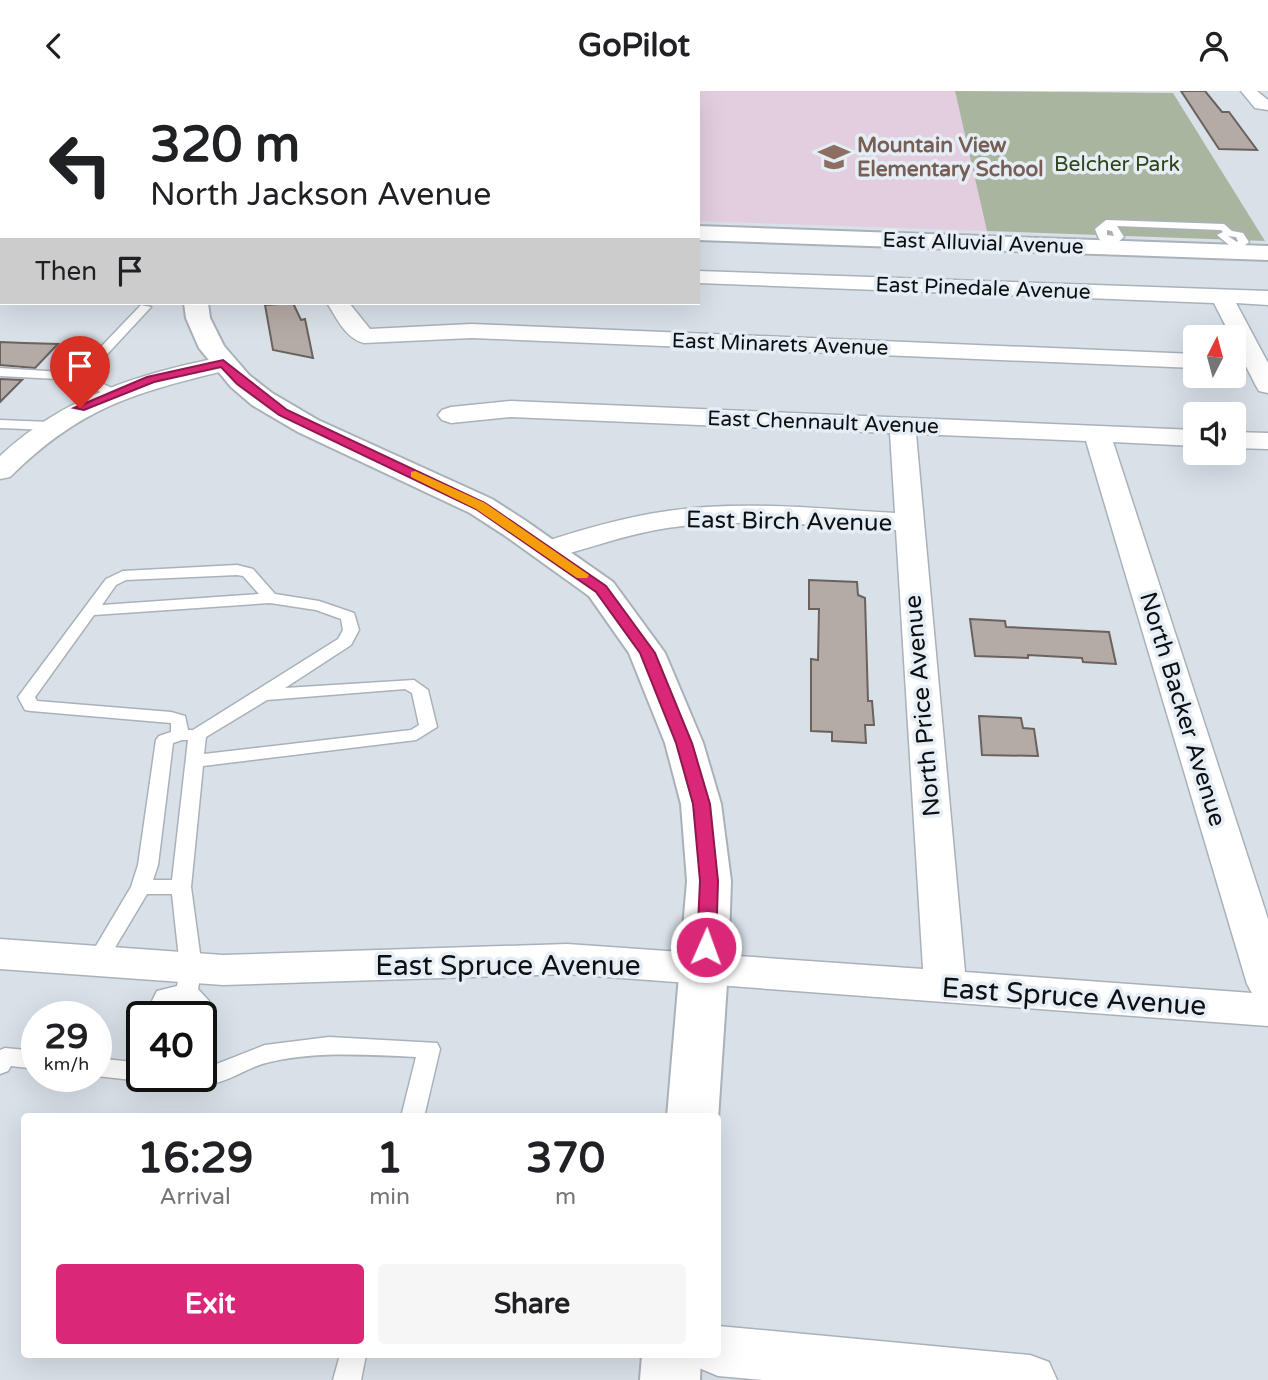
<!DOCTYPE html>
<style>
body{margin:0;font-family:"Varela Round",sans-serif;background:#f6f6f6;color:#202124;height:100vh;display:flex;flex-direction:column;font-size:26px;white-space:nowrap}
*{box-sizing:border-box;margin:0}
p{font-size:23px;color:#757577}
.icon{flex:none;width:38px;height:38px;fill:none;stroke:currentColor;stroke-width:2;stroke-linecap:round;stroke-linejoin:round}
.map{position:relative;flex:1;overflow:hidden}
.drawer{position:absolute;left:21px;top:1022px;width:700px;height:245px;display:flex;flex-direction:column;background:#fff;border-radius:7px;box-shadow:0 7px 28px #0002}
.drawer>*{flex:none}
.top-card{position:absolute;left:0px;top:0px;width:700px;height:214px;box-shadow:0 7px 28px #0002;background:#fff;color:#202124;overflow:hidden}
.needle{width:46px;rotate:6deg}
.controls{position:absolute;left:1183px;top:234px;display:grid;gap:14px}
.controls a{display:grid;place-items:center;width:63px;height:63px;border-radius:7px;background:#fff;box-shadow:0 7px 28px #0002;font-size:35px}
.speed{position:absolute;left:21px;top:910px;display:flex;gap:14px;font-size:35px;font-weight:700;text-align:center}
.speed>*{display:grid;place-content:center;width:91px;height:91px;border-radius:50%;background:#fff;box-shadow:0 7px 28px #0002;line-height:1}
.speed small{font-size:18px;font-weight:400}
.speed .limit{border:4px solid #111;border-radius:10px;background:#fff;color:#111}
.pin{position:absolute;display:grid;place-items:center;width:60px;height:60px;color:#fff;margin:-72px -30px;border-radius:50% 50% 50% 0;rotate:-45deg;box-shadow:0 0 7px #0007}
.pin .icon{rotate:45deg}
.me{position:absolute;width:77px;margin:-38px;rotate:2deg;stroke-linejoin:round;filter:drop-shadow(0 0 5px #0008)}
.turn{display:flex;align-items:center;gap:24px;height:147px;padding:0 35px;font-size:32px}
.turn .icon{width:91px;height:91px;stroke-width:2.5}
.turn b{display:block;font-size:49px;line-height:60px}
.then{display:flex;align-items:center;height:66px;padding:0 35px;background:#0003;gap:14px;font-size:26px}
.eta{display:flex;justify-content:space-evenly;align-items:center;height:119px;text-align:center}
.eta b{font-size:42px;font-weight:700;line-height:49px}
.cta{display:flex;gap:14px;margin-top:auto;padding:14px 35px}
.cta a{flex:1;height:80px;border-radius:7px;background:#db2777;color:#fff;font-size:28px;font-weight:700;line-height:80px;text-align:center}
.cta a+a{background:#f6f6f6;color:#202124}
header{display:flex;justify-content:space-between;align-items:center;height:91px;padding:0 35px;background:#fff;font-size:32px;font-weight:700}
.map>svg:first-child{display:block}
</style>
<header><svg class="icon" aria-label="back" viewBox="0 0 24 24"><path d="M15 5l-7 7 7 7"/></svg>GoPilot<svg class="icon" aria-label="person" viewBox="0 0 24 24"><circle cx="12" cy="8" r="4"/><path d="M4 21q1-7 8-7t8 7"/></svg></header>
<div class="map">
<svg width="1268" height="1289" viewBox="0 0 1268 1289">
<rect width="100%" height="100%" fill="#d8e0e8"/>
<polygon fill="#e2cede" points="377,0 955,0 987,140 698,130 698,2 375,2"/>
<polygon fill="#aab5a0" points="955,0 1173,2 1265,150 987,140"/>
<g fill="#b4aaa6" stroke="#6b625d" stroke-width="2">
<polygon points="1181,0 1205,0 1222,21 1229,21 1257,59 1219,58"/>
<polygon points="293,212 301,229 305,228 313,267 273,259 265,214"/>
<polygon points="0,251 24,252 58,253 35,277 0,274"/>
<polygon points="0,288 22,289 0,311"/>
<polygon points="809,489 857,491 858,504 865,507 868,610 872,610 874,634 865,634 866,652 832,650 832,641 811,640 811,568 818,569 819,518 809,518"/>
<polygon points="970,528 1005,530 1006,536 1109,541 1116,573 1083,571 1082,567 1028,564 1028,567 975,565"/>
<polygon points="979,625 1021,627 1023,637 1034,638 1038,665 982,664"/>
</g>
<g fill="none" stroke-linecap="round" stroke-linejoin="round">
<defs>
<g id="lane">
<path d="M 1106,129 L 1224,133 L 1232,140 L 1243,142 L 1249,151 L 1244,155 L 1249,161 L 1240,163 L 1217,144 L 1223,141 L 1221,139 L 1117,135 L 1124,146 L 1118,151 L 1122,157 L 1117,160 L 1099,148 L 1095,138 ZM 1107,139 L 1112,140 L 1114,145 L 1107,144 ZM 1228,145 L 1236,146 L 1238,150 L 1237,151 Z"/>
<polygon points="0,156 2,156 0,164"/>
<polygon points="0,188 2,188 0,196"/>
<polygon points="141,214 151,216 87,285 116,299 116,305 108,305 77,289 0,285 0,277 76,282"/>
<polygon points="0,329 50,331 56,335 50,339 0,337"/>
<path d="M 237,474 L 253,478 L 275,503 L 319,510 L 354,522 L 359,539 L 351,554 L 285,597 L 414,589 L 428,599 L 437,636 L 416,649 L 203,675 L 191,796 L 202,877 L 198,898 L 209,910 L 201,927 L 180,926 L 186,912 L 183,910 L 173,912 L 166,926 L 144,926 L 157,900 L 177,895 L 180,877 L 172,803 L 147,803 L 104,875 L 97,878 L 90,875 L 87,870 L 131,796 L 138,774 L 156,649 L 159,645 L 171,641 L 171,632 L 31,620 L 25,619 L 18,606 L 106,488 L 123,480 ZM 237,484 L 243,485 L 259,503 L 102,514 L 116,494 L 126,489 ZM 270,512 L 316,519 L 341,528 L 343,539 L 338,548 L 193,639 L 188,639 L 185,625 L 171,621 L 37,610 L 35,606 L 94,524 ZM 405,598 L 412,602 L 419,634 L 411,639 L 204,663 L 206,646 L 267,609 ZM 182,649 L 188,649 L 172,789 L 153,789 L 158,774 L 173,652 Z"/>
<polygon points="142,946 142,963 134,961 131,955 134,948"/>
<path d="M 329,946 L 437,952 L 440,958 L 424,1026 L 401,1026 L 416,966 C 367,964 318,960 270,971 C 244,976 220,1000 193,991 L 190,985 L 201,985 L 201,976 L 209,976 L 265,954 Z"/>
<polygon points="5,957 37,960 37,978 11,975 8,980 0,983 0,959"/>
<polygon points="96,967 142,972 142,985 151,985 142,990 96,985"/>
<polygon points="340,1264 366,1264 361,1289 333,1289"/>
</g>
<g id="street">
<polygon points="105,0 122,0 103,2"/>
<polygon points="1241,0 1257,0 1268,9 1268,19 1255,17"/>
<polygon points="0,76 2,76 0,87"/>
<polygon points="698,180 1268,200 1268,214 1236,212 1268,272 1268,302 1259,300 1256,295 1214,212 698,192"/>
<path d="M 327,212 L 349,212 L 370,238 L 471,233 L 1195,263 L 1195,277 L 471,247 L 364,252 C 345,247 337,227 327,212 Z"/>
<path d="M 223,266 L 231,268 L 235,273 L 231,278 C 135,302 83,314 10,386 L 0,388 L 0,365 C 63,306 140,282 223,266 Z"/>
<path d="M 511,310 L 1195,339 L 1195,355 L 1113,351 L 1268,828 L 1268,935 L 567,883 L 223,894 L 0,878 L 0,848 L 223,864 L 567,853 L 923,878 L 896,439 C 820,435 742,426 667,437 C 626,443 588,458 548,468 L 538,465 L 533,459 L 538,453 C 580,439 624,426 668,420 C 743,409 819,418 895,422 L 890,342 L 511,326 L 451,332 L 442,329 L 438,324 L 442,319 L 451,316 ZM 916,343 L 1086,350 L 1247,893 L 1252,902 L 965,881 Z"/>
<polygon points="1234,341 1268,342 1268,358 1234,357"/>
<polygon points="718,1235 1030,1264 1049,1271 1057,1289 763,1289 718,1285 699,1277 693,1264 718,1264"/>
</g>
<g id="secondary">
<polygon points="343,0 361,0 343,2"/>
<rect x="0" y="111" width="2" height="12"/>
<polygon points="698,135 1268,155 1268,169 698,149"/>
<polygon points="184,212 208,212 210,227 224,255 249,284 272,302 318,329 492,408 526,430 613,491 665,562 703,652 721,713 731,790 728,878 718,1028 718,1026 667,1026 687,790 681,713 665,652 629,562 589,505 504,444 470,422 298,341 252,314 231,296 199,257 186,227"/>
<polygon points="642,1264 701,1264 700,1289 640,1289"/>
</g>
</defs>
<use href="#lane" stroke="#aab1b9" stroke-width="3"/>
<use href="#street" stroke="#aab1b9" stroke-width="3"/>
<use href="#secondary" stroke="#aab1b9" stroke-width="4"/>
<use href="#lane" fill="#fff" fill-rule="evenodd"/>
<use href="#street" fill="#fff" fill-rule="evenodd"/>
<use href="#secondary" fill="#fff" fill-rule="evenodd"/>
</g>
<polygon fill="#db2777" stroke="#8e194d" stroke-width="2" points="223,269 287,319 485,412 606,495 655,562 692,652 710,713 718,790 716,856 713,861 699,861 697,856 700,790 693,713 676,652 640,562 596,501 476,418 279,324 237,293 221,276 154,291 84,319 74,317 147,286"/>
<polygon fill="#f59e0b" points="415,380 485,412 589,484 587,487 577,487 476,418 411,386 411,381"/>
<defs>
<symbol id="school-bare" viewBox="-9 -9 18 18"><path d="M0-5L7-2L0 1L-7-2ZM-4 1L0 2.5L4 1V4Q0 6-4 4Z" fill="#8d6e63" stroke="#e5edf5" stroke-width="2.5" paint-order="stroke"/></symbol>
</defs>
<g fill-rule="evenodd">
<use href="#school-bare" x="812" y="44" width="44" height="44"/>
</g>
<g text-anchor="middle" stroke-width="7" stroke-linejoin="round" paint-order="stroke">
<g font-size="21" font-weight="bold" fill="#785e54" stroke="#e5edf5" text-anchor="start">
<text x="857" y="61">Mountain View<tspan x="857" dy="24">Elementary School</tspan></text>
</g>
<g font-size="21" fill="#314318" stroke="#e5edf5">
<text x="1117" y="80">Belcher Park</text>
</g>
<g font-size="21" fill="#0d1012" stroke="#e5edf5">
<text transform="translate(983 152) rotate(2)" y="7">East Alluvial Avenue</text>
<text transform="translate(983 197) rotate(2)" y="7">East Pinedale Avenue</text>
<text transform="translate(780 253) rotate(2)" y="7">East Minarets Avenue</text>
<text transform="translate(823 331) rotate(2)" y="7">East Chennault Avenue</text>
</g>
<g font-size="24" fill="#0d1012" stroke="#e5edf5">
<text transform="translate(789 430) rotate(1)" y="8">East Birch Avenue</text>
<text transform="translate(922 615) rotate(-95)" y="8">North Price Avenue</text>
<text transform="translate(1183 618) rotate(73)" y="8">North Backer Avenue</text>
</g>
<g font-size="28" fill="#0d1012" stroke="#e5edf5">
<text x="508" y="884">East Spruce Avenue</text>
<text transform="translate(1074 905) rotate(4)" y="10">East Spruce Avenue</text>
</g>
</g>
</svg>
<div class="controls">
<a><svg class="needle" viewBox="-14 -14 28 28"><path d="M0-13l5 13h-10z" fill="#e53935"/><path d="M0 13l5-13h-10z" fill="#757577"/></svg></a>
<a><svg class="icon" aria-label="sound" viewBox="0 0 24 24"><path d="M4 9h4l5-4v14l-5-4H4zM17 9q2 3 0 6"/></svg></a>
</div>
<div class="speed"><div>29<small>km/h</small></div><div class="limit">40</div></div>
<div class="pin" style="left:80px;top:317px;background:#d93025"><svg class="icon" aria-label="arrive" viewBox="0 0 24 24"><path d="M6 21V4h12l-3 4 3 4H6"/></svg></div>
<svg class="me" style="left:706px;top:856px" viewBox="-20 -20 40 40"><circle r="17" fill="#db2777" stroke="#fff" stroke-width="3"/><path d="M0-11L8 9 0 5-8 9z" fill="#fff"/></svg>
<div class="top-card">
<div class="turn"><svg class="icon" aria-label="left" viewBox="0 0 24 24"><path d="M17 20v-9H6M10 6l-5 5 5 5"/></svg><div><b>320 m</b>North Jackson Avenue</div></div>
<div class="then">Then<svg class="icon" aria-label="arrive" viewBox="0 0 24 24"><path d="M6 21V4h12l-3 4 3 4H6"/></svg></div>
</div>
<section class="drawer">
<div class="eta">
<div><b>16:29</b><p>Arrival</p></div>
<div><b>1</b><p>min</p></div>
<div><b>370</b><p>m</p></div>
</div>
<div class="cta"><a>Exit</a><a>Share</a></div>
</section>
</div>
